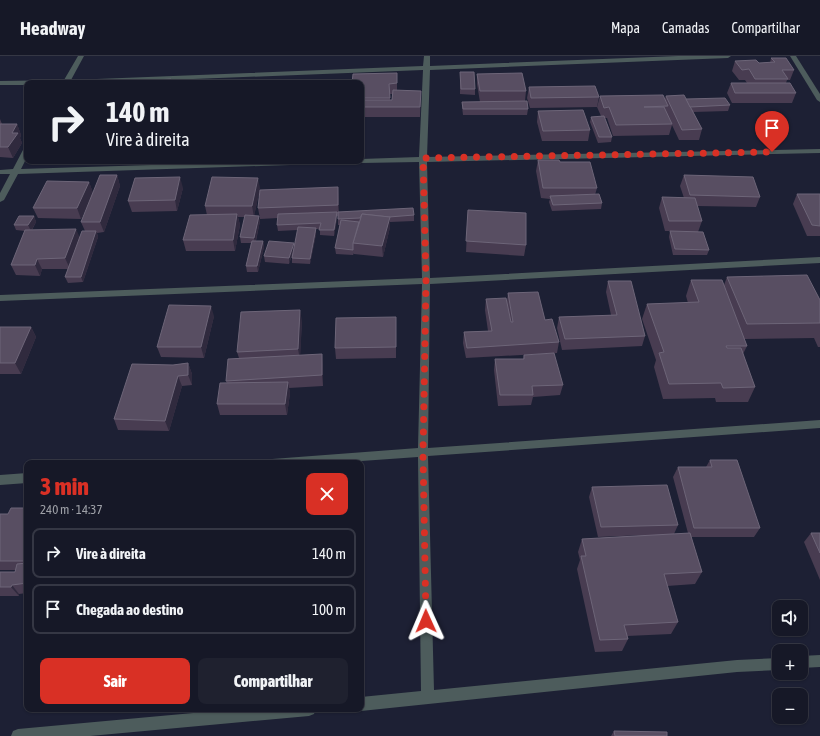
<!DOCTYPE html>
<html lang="pt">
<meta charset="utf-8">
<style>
body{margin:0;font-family:"Asap Condensed",sans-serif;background:#1f212f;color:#f1f3f6;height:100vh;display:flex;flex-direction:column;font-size:15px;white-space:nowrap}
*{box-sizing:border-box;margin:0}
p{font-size:13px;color:#9ea0a7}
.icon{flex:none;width:22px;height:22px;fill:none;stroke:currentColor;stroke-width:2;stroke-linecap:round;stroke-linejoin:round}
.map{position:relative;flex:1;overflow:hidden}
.panel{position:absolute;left:24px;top:404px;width:340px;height:252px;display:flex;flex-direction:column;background:#161827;border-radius:8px;box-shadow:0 1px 3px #0004,0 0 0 1px #353744}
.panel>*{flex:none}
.hud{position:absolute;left:24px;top:24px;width:340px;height:84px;border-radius:8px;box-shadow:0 1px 3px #0004,0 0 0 1px #353744;background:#161827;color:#f1f3f6;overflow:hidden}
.fabs{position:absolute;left:772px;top:544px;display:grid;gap:8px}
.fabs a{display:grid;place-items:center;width:36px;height:36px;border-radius:8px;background:#161827;box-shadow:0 1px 3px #0004,0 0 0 1px #353744;font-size:20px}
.pin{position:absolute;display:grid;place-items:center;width:34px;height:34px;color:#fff;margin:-41px -17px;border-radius:50% 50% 50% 0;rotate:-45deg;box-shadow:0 0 4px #0007}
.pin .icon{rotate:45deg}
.me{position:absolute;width:44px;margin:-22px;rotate:359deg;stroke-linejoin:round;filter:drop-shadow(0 0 3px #0008)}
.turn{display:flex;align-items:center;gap:14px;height:84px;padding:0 16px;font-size:18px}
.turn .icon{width:52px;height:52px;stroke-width:2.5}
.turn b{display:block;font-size:28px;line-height:34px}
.round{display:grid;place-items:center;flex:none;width:42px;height:42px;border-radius:8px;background:#1f212f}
.summary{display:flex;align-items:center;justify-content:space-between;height:68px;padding:0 16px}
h1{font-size:24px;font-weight:800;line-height:30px;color:#d93025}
.primary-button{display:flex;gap:8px;margin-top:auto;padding:8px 16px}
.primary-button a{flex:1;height:46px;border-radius:8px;background:#d93025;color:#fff;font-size:16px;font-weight:800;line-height:46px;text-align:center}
.primary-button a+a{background:#1f212f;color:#f1f3f6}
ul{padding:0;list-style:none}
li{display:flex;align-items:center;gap:12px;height:50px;margin:0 8px 6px;padding:0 8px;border:2px solid #353744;border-radius:8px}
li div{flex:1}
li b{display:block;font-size:15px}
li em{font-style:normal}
header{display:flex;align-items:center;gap:24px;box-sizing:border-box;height:56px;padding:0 20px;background:#161827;border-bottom:1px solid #353744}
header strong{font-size:19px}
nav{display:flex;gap:22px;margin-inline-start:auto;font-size:14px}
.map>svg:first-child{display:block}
</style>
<header>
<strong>Headway</strong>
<nav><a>Mapa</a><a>Camadas</a><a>Compartilhar</a></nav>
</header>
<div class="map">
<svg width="820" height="680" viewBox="0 0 820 680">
<rect width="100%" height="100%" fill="#1d2034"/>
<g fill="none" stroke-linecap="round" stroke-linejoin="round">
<g fill="#4d5c5c" fill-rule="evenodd">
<polygon points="78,0 84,0 71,24 423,10 424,0 430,0 430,10 678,0 731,0 728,2 430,14 427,101 820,93 820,97 427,106 430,222 820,201 820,207 430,228 428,392 820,364 820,372 428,400 434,634 737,604 779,602 779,614 737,616 361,655 357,653 361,653 361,641 421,635 418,401 333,407 267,407 268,404 272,403 418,392 422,228 0,245 0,239 422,222 419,106 361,107 357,105 361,105 361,103 419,101 423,14 93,27 27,27 27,29 0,29 0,25 64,24"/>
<polygon points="790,0 796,0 820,38 820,46 817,44"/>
<polygon points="24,92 27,92 27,101 21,113 276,105 352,105 348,107 18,118 4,144 0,146 0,137 10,118 0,118 0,114 13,113"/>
<polygon points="27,417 27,427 0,429 0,419"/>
<polygon points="820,599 820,611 801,612 801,600"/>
<polygon points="237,653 316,653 314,658 309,660 90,680 11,680 13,675 18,673"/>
</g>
</g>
<g fill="#483c51" fill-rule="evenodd">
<polygon points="771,2 794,14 790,24 787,24 786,27 796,37 792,47 732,47 727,37 731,27 747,27 745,24 739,24 732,15 735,5 759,7 770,7"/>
<polygon points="460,16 475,33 475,39 460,38"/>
<path d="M 397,17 L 397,35 L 421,35 L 420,61 L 361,61 L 361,27 ZM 390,38 L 392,38 L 392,44 L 390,44 Z"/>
<polygon points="477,18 526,35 525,45 528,53 527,59 463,59 462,51 462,46 480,46 477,28"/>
<polygon points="529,31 599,41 597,51 530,52 527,42"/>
<polygon points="600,40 665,43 666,40 730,49 728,55 693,56 702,73 699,84 679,84 672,69 669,79 613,80 607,62 604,62 612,81 611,86 598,87 590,66 591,61 601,60 597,51"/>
<polygon points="538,55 590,74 588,85 542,85 537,66"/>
<polygon points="0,63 2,68 17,68 21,79 20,82 22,87 13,102 0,101"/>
<polygon points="538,104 560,106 597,132 595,139 602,147 601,153 552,155 549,146 550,143 541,142 536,115"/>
<polygon points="117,119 120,130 104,176 97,177 98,181 83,226 68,227 65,221 68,213 42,213 40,220 16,219 11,209 25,175 16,174 14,169 34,160 36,166 32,174 80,181 85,175 81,166 92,138 81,163 38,162 33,152 89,126 93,137"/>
<polygon points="684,119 760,141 756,151 697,150 702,165 698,176 709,194 707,199 673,199 669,181 670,175 665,175 659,152 662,141 684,142 680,130"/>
<polygon points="183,132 177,155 132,156 128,145"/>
<polygon points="260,132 254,160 260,165 256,185 263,185 264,191 258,216 247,216 246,210 251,187 241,187 240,181 245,161 238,161 240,169 235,195 186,195 183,184 207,159 205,150"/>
<polygon points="797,138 820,138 820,180 807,180 793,148"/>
<polygon points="339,142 339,156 414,159 414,165 390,166 390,171 383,201 354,198 354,197 353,199 336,198 335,192 340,169 338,169 338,160 337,160 337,162 334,180 320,179 320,173 316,173 316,178 310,208 292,207 292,199 289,208 265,206 264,200 294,191 298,174 278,175 277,169 278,162 260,163 258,152"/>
<polygon points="468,154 526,189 524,200 466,196"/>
<polygon points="727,221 820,244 820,291 818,291 814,282 744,283 747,290 743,298 755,331 748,346 716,346 715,342 663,343 654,311 656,304 642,263 647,248 688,247 686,240 691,224 724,229"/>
<polygon points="608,225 645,280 642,290 562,294 557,272 559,261 611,259 606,236"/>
<polygon points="508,237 545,264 559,286 557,297 466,302 463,287 464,276 488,275 485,254 486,243 507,245"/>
<polygon points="214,260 204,302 161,301 157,291"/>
<polygon points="396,261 396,302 336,303 335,292"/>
<polygon points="302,265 300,299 323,308 323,330 289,332 290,337 287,359 220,359 217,348 227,327 226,325 239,302 237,296"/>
<polygon points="0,271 31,271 36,281 21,318 0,318"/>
<polygon points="524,299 563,329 560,339 533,341 531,349 498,350 494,314 495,303 523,303"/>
<polygon points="188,307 192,318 192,329 182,330 169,375 118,374 114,363 173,309"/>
<polygon points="710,404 760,472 754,481 691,481 702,516 695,528 667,530 678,566 671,578 627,580 628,583 622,595 595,596 577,513 580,504 578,496 582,483 645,479 598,481 589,441 592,431 678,469 674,478 688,477 673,421 678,411 706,411"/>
<polygon points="27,452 27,537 19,538 19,540 0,540 0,516 15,516 16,514 0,514 0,458 8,458"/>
<polygon points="811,477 820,477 820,524 804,486"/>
<polygon points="614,675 667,680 611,680"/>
</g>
<g fill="#302a3e">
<polygon points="17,68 21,79 20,82 22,87 13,102 8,91 12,77"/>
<polygon points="117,119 120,130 104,176 100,166"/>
<polygon points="180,121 183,132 177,155 175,144"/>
<polygon points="258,122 260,132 254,161 252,150"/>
<polygon points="89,126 93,137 81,163 77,152"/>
<polygon points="338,131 339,142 339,160 338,149"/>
<polygon points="337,156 337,162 334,180 334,174"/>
<polygon points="237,158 240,169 235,195 233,184"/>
<polygon points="34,160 36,166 31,175 28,169"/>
<polygon points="259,160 260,165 255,187 254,182"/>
<polygon points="390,161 390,171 383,201 382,190"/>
<polygon points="316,172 316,178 310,208 310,203"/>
<polygon points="76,173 81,184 70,213 65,202"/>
<polygon points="96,175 98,181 83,226 81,221"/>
<polygon points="263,185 264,191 258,216 257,210"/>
<polygon points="294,187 294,193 289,208 289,202"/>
<polygon points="37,203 42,213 40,220 35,209"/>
<polygon points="211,250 214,260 204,302 201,291"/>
<polygon points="300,254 302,265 300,304 298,293"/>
<polygon points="31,271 36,281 21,318 15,307"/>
<polygon points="322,298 323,308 323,330 322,319"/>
<polygon points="188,307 192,318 192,329 188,319"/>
<polygon points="178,320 182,330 169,375 165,365"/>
<polygon points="288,326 290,337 287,359 285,348"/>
<polygon points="12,529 19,538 19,540 11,531"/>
<polygon points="362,529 363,538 361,584 361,560"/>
</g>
<g fill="#584e62" stroke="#6d6578">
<polygon points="771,2 786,2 794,14 782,14 788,23 755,23 749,13 742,14 735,5 756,4 759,7 775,6"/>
<polygon points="460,16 474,16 475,33 461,33"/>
<polygon points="397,17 397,27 389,28 390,42 361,42 361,27 352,27 353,18"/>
<polygon points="522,17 526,35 480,35 477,18"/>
<polygon points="171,23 170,27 154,27 155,24"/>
<polygon points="291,25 317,25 317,27 290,27"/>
<polygon points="731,27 790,27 796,37 735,37"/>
<polygon points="595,30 599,41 531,42 529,31"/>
<polygon points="393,34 421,35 420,51 361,51 361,44 392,44"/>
<polygon points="663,39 668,50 644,51 664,51 672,68 616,69 609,51 604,52 600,40"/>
<polygon points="684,39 702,73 682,74 666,40"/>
<polygon points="725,42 730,49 690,51 686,43"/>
<polygon points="527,45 528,53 463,53 462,46"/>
<polygon points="583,54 590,74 543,75 538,55"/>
<polygon points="604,60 612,81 599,81 591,61"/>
<polygon points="0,68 17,68 12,77 18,77 8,91 0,91"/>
<polygon points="538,104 559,104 560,106 590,106 597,132 543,132"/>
<polygon points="100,119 117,119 100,166 81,166"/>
<polygon points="684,119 753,121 760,141 690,139"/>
<polygon points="180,121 175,144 128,145 135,122"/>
<polygon points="212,121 258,122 252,150 205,150"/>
<polygon points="47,125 89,126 77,152 33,152"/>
<polygon points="338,131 338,149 258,152 260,134"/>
<polygon points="599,138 602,147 553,149 550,140"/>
<polygon points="797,138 820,138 820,170 812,169"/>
<polygon points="662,141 695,142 702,165 669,165"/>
<polygon points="413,152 414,159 389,161 362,158 360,162 338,163 338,156"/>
<polygon points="468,154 526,157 526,189 466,185"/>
<polygon points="337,156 334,174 319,174 321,167 277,169 278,158"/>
<polygon points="237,158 233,184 183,184 190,159"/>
<polygon points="362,158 390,161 382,190 353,187"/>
<polygon points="245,159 259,160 254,182 240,181"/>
<polygon points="19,160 34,160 28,169 14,169"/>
<polygon points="341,164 359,166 353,187 353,194 335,192"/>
<polygon points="298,171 316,172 310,203 292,202"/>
<polygon points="76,173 65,202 37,203 35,209 11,209 25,174"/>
<polygon points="82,175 96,175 81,221 65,221"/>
<polygon points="670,175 703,176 709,194 675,193"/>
<polygon points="252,185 263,185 257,210 246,210"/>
<polygon points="269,185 294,187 289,202 264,200"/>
<polygon points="807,219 820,244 820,267 747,268 727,221"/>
<polygon points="691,224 722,224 747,290 726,290 727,292 741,292 755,331 723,332 721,327 669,328 659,297 664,296 647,248 699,246"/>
<polygon points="608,225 631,225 645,280 565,283 559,261 617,259"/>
<polygon points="538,236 545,264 552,263 559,286 467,292 464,276 492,275 486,243 506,242 511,266 513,266 508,237"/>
<polygon points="169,249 211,250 201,291 157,291"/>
<polygon points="300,254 298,293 237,296 241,256"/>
<polygon points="396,261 396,291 335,292 336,262"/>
<polygon points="0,271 31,271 15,307 0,307"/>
<polygon points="554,297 563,329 532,330 533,339 500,339 495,303 524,303 524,299"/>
<polygon points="322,298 322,319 226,325 228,303"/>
<polygon points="188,307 188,319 178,320 165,365 114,363 132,308 173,309"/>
<polygon points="288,326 285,348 217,348 220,327"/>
<polygon points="710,404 737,404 760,472 694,472 678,411 712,411"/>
<polygon points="667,429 678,469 601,471 592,431"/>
<polygon points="11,452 27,452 27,505 0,505 0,458 8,458"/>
<polygon points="690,477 702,516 664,518 678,566 624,569 628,583 600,584 581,500 586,500 582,483"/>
<polygon points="811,477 820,477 820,497"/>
<polygon points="27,507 27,527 12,529 11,531 0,531 0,516 15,516 17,508"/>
<polygon points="361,529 362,529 361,560"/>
<polygon points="614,675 667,676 667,680 615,680"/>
</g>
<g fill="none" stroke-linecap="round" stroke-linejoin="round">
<polyline stroke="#d93025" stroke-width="7" stroke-dasharray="0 12.6" points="426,565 423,398 426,225 423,102 772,96"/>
</g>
</svg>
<div class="fabs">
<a><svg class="icon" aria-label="sound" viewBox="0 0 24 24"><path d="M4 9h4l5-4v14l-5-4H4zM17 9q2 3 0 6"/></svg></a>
<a>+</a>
<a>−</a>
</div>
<div class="pin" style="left:772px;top:96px;background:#d93025"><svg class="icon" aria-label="arrive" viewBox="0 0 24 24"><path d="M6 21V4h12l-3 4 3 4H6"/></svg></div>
<svg class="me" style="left:426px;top:565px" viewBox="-20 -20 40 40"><path d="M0-17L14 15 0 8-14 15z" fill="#d93025" stroke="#fff" stroke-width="4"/></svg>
<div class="hud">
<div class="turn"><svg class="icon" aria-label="right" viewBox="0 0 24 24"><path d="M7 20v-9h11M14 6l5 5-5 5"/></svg><div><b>140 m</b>Vire à direita</div></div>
</div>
<section class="panel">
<div class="summary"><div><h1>3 min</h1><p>240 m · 14:37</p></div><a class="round" style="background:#d93025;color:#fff"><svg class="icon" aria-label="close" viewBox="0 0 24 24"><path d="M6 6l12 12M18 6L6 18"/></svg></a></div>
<ul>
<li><svg class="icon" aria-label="right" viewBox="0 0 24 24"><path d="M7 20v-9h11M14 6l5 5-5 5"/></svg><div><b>Vire à direita</b></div><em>140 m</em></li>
<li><svg class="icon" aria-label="arrive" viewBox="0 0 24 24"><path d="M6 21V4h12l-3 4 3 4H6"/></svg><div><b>Chegada ao destino</b></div><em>100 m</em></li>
</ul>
<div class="primary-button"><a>Sair</a><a>Compartilhar</a></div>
</section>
</div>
